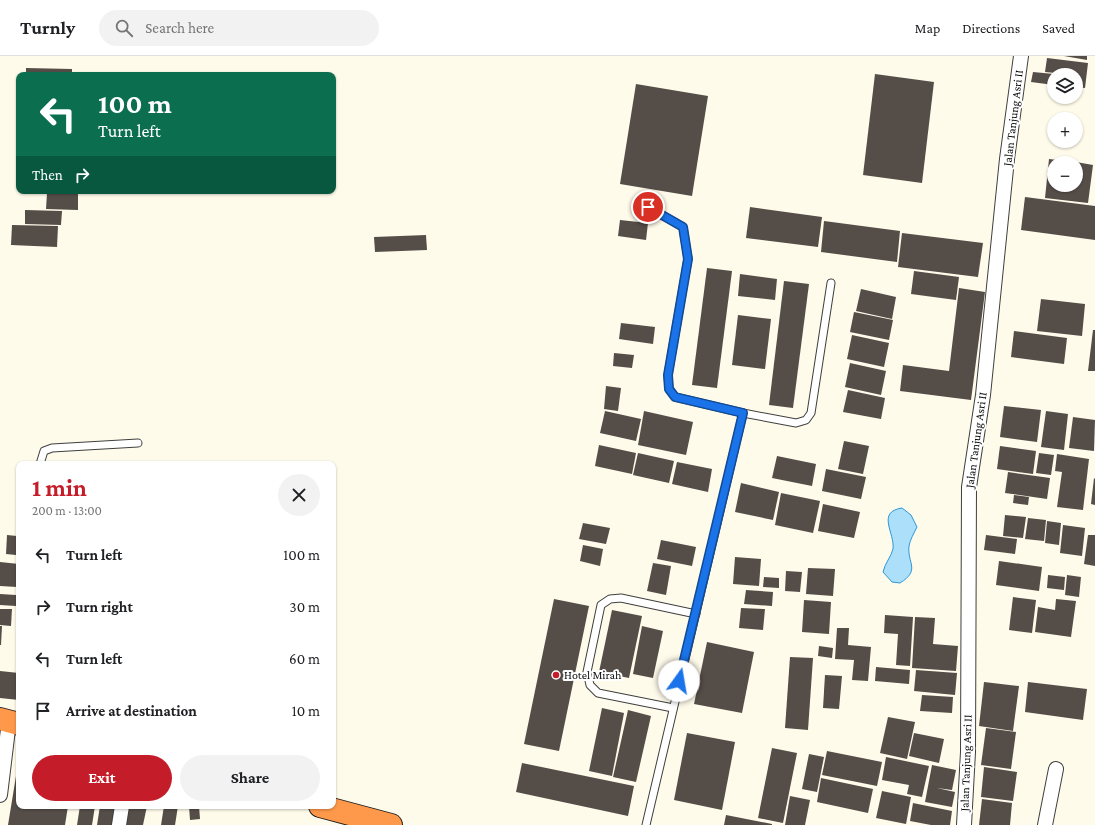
<!DOCTYPE html>
<meta charset="utf-8">
<style>
body{margin:0;font-family:"Crimson Pro",serif;background:#f2f2f2;color:#202124;height:100vh;display:flex;flex-direction:column;font-size:15px;white-space:nowrap}
*{box-sizing:border-box;margin:0}
p{font-size:13px;color:#757577}
.icon{flex:none;width:22px;height:22px;fill:none;stroke:currentColor;stroke-width:2;stroke-linecap:round;stroke-linejoin:round}
.map{position:relative;flex:1;overflow:hidden}
.panel{position:absolute;left:16px;top:405px;width:320px;height:348px;display:flex;flex-direction:column;background:#fff;border-radius:8px;box-shadow:0 1px 3px #0004}
.panel>*{flex:none}
.top-card{position:absolute;left:16px;top:16px;width:320px;height:122px;border-radius:8px;box-shadow:0 1px 3px #0004;background:#0b6e4f;color:#fff;overflow:hidden}
.controls{position:absolute;left:1047px;top:12px;display:grid;gap:8px}
.controls a{display:grid;place-items:center;width:36px;height:36px;border-radius:50%;background:#fff;box-shadow:0 1px 3px #0004;font-size:20px}
.pin{position:absolute;display:grid;place-items:center;width:34px;height:34px;color:#fff;margin:-17px;border:2px solid #fff;border-radius:50%;box-shadow:0 1px 4px #0007}
.me{position:absolute;width:44px;margin:-22px;rotate:13deg;stroke-linejoin:round;filter:drop-shadow(0 0 3px #0008)}
.turn{display:flex;align-items:center;gap:14px;height:84px;padding:0 16px;font-size:18px}
.turn .icon{width:52px;height:52px;stroke-width:2.5}
.turn b{display:block;font-size:28px;line-height:34px}
.then{display:flex;align-items:center;height:38px;padding:0 16px;background:#0003;gap:8px;font-size:15px}
.round{display:grid;place-items:center;flex:none;width:42px;height:42px;border-radius:21px;background:#f2f2f2}
.headline{display:flex;align-items:center;justify-content:space-between;height:68px;padding:0 16px}
h1{font-size:24px;font-weight:700;line-height:30px;color:#c41c28}
.button{display:flex;gap:8px;margin-top:auto;padding:8px 16px}
.button a{flex:1;height:46px;border-radius:24px;background:#c41c28;color:#fff;font-size:16px;font-weight:700;line-height:46px;text-align:center}
.button a+a{background:#f2f2f2;color:#202124}
ul{padding:0;list-style:none}
li{display:flex;align-items:center;gap:12px;height:52px;padding:0 16px}
li div{flex:1}
li b{display:block;font-size:15px}
li em{font-style:normal}
header{display:flex;align-items:center;gap:24px;box-sizing:border-box;height:56px;padding:0 20px;background:#fff;border-bottom:1px solid #e0e0e0}
header strong{font-size:19px}
nav{display:flex;gap:22px;margin-inline-start:auto;font-size:14px}
.search{width:280px;height:36px;background:#f2f2f2;display:flex;align-items:center;gap:10px;box-sizing:border-box;padding:0 14px;border-radius:22px;color:#757577;font-size:15px}
.map>svg:first-child{display:block}
</style>
<header>
<strong>Turnly</strong>
<div class="search"><svg class="icon" aria-label="search" viewBox="0 0 24 24"><circle cx="10" cy="10" r="6"/><path d="M15 15l6 6"/></svg>Search here</div>
<nav><a>Map</a><a>Directions</a><a>Saved</a></nav>
</header>
<div class="map">
<svg width="1095" height="769" viewBox="0 0 1095 769">
<rect width="100%" height="100%" fill="#fffbeb"/>
<path fill="#acdffa" stroke="#2e97d6" d="M 902,452 L 911,459 L 917,471 C 914,477 910,484 909,490 C 907,507 921,514 900,527 L 892,526 L 883,516 C 885,507 891,501 893,493 C 895,477 876,456 902,452 Z"/>
<g fill="#554d48">
<polygon points="1064,0 1087,0 1087,4"/>
<polygon points="1047,2 1088,7 1085,32 1076,31 1076,19 1045,16"/>
<polygon points="26,12 72,13 72,19 26,19"/>
<polygon points="1033,16 1054,18 1054,29 1031,26"/>
<polygon points="875,18 934,26 922,127 863,119"/>
<polygon points="636,28 708,40 692,140 620,128"/>
<polygon points="1049,103 1074,106 1054,107 1054,129 1076,129 1076,106 1093,109 1088,147 1045,142"/>
<polygon points="47,137 78,138 78,154 46,153"/>
<polygon points="1025,141 1095,150 1095,184 1021,174"/>
<polygon points="750,151 822,161 818,191 746,182"/>
<polygon points="25,154 62,155 61,169 25,168"/>
<polygon points="620,164 648,167 646,184 618,180"/>
<polygon points="824,165 900,175 897,206 821,196"/>
<polygon points="12,169 58,170 57,191 11,189"/>
<polygon points="902,177 983,187 978,221 898,211"/>
<polygon points="426,179 427,194 375,196 374,181"/>
<polygon points="707,212 732,215 717,332 692,329"/>
<polygon points="914,215 959,221 956,244 911,238"/>
<polygon points="740,218 777,223 775,244 738,240"/>
<polygon points="784,225 809,228 793,352 769,349"/>
<polygon points="959,232 985,236 971,344 900,335 903,309 949,315"/>
<polygon points="861,233 896,241 892,263 856,255"/>
<polygon points="1041,243 1085,248 1082,280 1037,275"/>
<polygon points="854,256 893,264 889,284 850,276"/>
<polygon points="738,259 771,263 765,313 732,309"/>
<polygon points="621,267 655,271 653,288 619,283"/>
<polygon points="1093,274 1095,274 1095,315 1088,315"/>
<polygon points="1014,275 1067,282 1064,308 1011,301"/>
<polygon points="852,279 889,287 884,311 847,303"/>
<polygon points="614,297 634,299 632,312 613,310"/>
<polygon points="850,307 886,315 881,339 845,331"/>
<polygon points="606,330 621,332 618,355 604,353"/>
<polygon points="848,334 885,342 881,363 843,356"/>
<polygon points="1004,350 1041,354 1037,386 1000,381"/>
<polygon points="605,355 641,363 636,385 600,377"/>
<polygon points="644,355 693,366 686,399 638,389"/>
<polygon points="1046,355 1068,358 1064,394 1041,391"/>
<polygon points="1073,361 1095,364 1094,395 1069,392"/>
<polygon points="844,385 869,390 863,418 838,413"/>
<polygon points="599,389 636,397 632,418 595,410"/>
<polygon points="1000,390 1036,395 1033,418 997,413"/>
<polygon points="638,397 674,405 669,427 633,419"/>
<polygon points="1039,397 1054,399 1051,419 1036,417"/>
<polygon points="1057,398 1089,403 1083,454 1057,451 1062,416 1055,415"/>
<polygon points="777,400 816,408 812,430 772,422"/>
<polygon points="677,406 712,413 708,436 672,428"/>
<polygon points="826,413 866,421 861,443 822,435"/>
<polygon points="1008,416 1050,422 1047,443 1005,437"/>
<polygon points="1094,422 1095,423 1095,449 1091,448"/>
<polygon points="741,427 779,436 773,464 735,456"/>
<polygon points="781,437 820,445 813,477 775,469"/>
<polygon points="1014,439 1029,441 1028,449 1013,447"/>
<polygon points="823,448 860,456 854,482 818,475"/>
<polygon points="1005,459 1026,461 1023,482 1003,480"/>
<polygon points="1028,462 1046,464 1044,485 1025,483"/>
<polygon points="1047,465 1061,467 1059,489 1045,487"/>
<polygon points="583,467 610,472 606,488 579,483"/>
<polygon points="1063,469 1085,472 1082,500 1060,497"/>
<polygon points="7,479 17,480 16,499 6,498"/>
<polygon points="986,479 1017,483 1015,498 984,494"/>
<polygon points="1088,479 1095,479 1095,510 1084,508"/>
<polygon points="661,484 696,491 692,510 657,503"/>
<polygon points="583,489 603,493 600,510 580,505"/>
<polygon points="735,501 761,503 759,530 733,528"/>
<polygon points="999,505 1042,511 1039,535 996,529"/>
<polygon points="0,506 19,508 17,531 0,530"/>
<polygon points="653,507 671,510 666,539 647,535"/>
<polygon points="808,512 835,513 833,540 806,538"/>
<polygon points="786,515 802,516 800,536 785,535"/>
<polygon points="1048,519 1065,521 1064,534 1047,532"/>
<polygon points="1067,519 1081,521 1079,541 1065,539"/>
<polygon points="764,521 779,522 779,532 763,531"/>
<polygon points="746,534 773,536 772,550 744,548"/>
<polygon points="0,538 16,539 16,550 0,549"/>
<polygon points="1013,541 1036,544 1032,577 1009,574"/>
<polygon points="554,543 589,550 559,695 524,688"/>
<polygon points="1056,543 1076,545 1071,581 1035,576 1038,551 1055,554"/>
<polygon points="804,544 831,546 829,578 802,576"/>
<polygon points="741,552 765,553 763,574 739,572"/>
<polygon points="0,553 12,553 11,570 0,569"/>
<polygon points="612,554 642,560 629,622 599,616"/>
<polygon points="885,559 913,561 910,610 896,609 898,578 884,577"/>
<polygon points="915,561 935,562 933,588 958,590 956,615 912,612"/>
<polygon points="0,570 2,570 1,589 0,589"/>
<polygon points="642,570 663,575 653,622 633,618"/>
<polygon points="837,572 849,572 848,589 871,591 868,625 852,624 854,604 835,603"/>
<polygon points="707,586 754,596 742,657 694,648"/>
<polygon points="819,590 833,592 832,602 818,600"/>
<polygon points="790,601 813,602 808,674 785,672"/>
<polygon points="876,611 910,614 909,628 875,625"/>
<polygon points="916,614 957,617 955,639 914,635"/>
<polygon points="0,615 19,617 19,644 0,642"/>
<polygon points="825,619 842,620 839,653 823,652"/>
<polygon points="984,626 1019,630 1013,675 979,670"/>
<polygon points="1028,626 1087,633 1083,664 1025,656"/>
<polygon points="922,639 953,641 952,657 920,655"/>
<polygon points="602,652 624,657 612,720 589,715"/>
<polygon points="628,654 651,660 636,726 613,721"/>
<polygon points="888,661 915,666 907,703 880,697"/>
<polygon points="986,672 1016,676 1011,713 981,709"/>
<polygon points="687,677 735,686 722,754 674,744"/>
<polygon points="914,677 944,683 939,707 909,700"/>
<polygon points="772,692 797,697 783,767 758,762"/>
<polygon points="827,695 882,706 877,730 822,719"/>
<polygon points="809,698 824,701 817,736 802,733"/>
<polygon points="886,701 929,710 922,741 907,738 909,729 882,724"/>
<polygon points="522,707 634,730 628,760 516,736"/>
<polygon points="932,709 956,714 952,734 937,732 955,736 952,751 925,746"/>
<polygon points="984,711 1017,716 1013,745 981,741"/>
<polygon points="16,720 19,721 19,750 68,750 65,769 8,769"/>
<polygon points="821,722 873,733 868,757 817,746"/>
<polygon points="882,735 911,741 906,768 876,762"/>
<polygon points="790,740 810,744 805,769 785,769"/>
<polygon points="982,743 1012,747 1010,769 979,769"/>
<polygon points="913,747 952,755 950,769 931,769 910,765"/>
<polygon points="80,750 95,750 92,769 77,769"/>
<polygon points="100,750 121,750 117,769 97,769"/>
<polygon points="129,750 147,750 143,769 126,769"/>
<polygon points="164,750 178,750 175,769 161,769"/>
<polygon points="189,750 199,750 200,763 190,764"/>
<polygon points="726,759 772,768 772,769 724,769"/>
</g>
<g fill="none" stroke-linecap="round" stroke-linejoin="round">
<defs>
<g id="lane">
<polyline points="743,357 796,367 806,364 811,357 831,227"/>
<polyline points="40,408 44,395 52,392 138,387"/>
<polyline points="673,652 598,637 590,629 587,616 601,549 610,543 621,542 696,558"/>
<polyline points="646,769 743,357 675,341 669,333 668,319 688,203 683,171 648,151"/>
</g>
<g id="street">
<polyline points="0,739 9,665"/>
<polyline points="119,769 122,750"/>
<polyline points="964,769 968,696 969,431 983,339 1007,103 1021,0"/>
<polyline points="1045,769 1056,713"/>
</g>
<g id="highway">
<polyline points="0,663 19,668"/>
<polyline points="320,750 391,769"/>
</g>
</defs>
<use href="#lane" stroke="#3f3f3f" stroke-width="9"/>
<use href="#street" stroke="#3f3f3f" stroke-width="16"/>
<use href="#highway" stroke="#1d1d1d" stroke-width="24"/>
<use href="#lane" stroke="#fff" stroke-width="7"/>
<use href="#street" stroke="#fff" stroke-width="14"/>
<use href="#highway" stroke="#fe984a" stroke-width="22"/>
</g>
<g fill="none" stroke-linecap="round" stroke-linejoin="round">
<defs>
<polyline id="route" points="648,151 683,171 688,203 668,319 669,333 675,341 743,357 679,625"/>
</defs>
<use href="#route" stroke="#114b97" stroke-width="10"/>
<use href="#route" stroke="#1a73e8" stroke-width="7"/>
</g>
<circle fill="#c41c28" stroke="#fff" stroke-width="1.5" cx="556" cy="619" r="4"/>
<g text-anchor="middle" stroke-width="4" stroke-linejoin="round" paint-order="stroke">
<g font-size="12" fill="#0c0c0c" stroke="#fff">
<text transform="translate(1013 62) rotate(-83)" y="4">Jalan Tanjung Asri II</text>
<text transform="translate(976 384) rotate(-82)" y="4">Jalan Tanjung Asri II</text>
<text transform="translate(966 707) rotate(-88)" y="4">Jalan Tanjung Asri II</text>
</g>
<g font-size="12" fill="#0c0c0c" stroke="#fff" text-anchor="start">
<text x="564" y="623">Hotel Mirah</text>
</g>
</g>
</svg>
<div class="controls">
<a><svg class="icon" aria-label="layers" viewBox="0 0 24 24"><path d="M12 4l9 5-9 5-9-5zM3 14l9 5 9-5"/></svg></a>
<a>+</a>
<a>−</a>
</div>
<div class="pin" style="left:648px;top:151px;background:#d93025"><svg class="icon" aria-label="arrive" viewBox="0 0 24 24"><path d="M6 21V4h12l-3 4 3 4H6"/></svg></div>
<svg class="me" style="left:679px;top:625px" viewBox="-20 -20 40 40"><circle r="19" fill="#fff"/><path d="M0-13L10 11 0 6-10 11z" fill="#1a73e8"/></svg>
<div class="top-card">
<div class="turn"><svg class="icon" aria-label="left" viewBox="0 0 24 24"><path d="M17 20v-9H6M10 6l-5 5 5 5"/></svg><div><b>100 m</b>Turn left</div></div>
<div class="then">Then<svg class="icon" aria-label="right" viewBox="0 0 24 24"><path d="M7 20v-9h11M14 6l5 5-5 5"/></svg></div>
</div>
<section class="panel">
<div class="headline"><div><h1>1 min</h1><p>200 m · 13:00</p></div><a class="round"><svg class="icon" aria-label="close" viewBox="0 0 24 24"><path d="M6 6l12 12M18 6L6 18"/></svg></a></div>
<ul>
<li><svg class="icon" aria-label="left" viewBox="0 0 24 24"><path d="M17 20v-9H6M10 6l-5 5 5 5"/></svg><div><b>Turn left</b></div><em>100 m</em></li>
<li><svg class="icon" aria-label="right" viewBox="0 0 24 24"><path d="M7 20v-9h11M14 6l5 5-5 5"/></svg><div><b>Turn right</b></div><em>30 m</em></li>
<li><svg class="icon" aria-label="left" viewBox="0 0 24 24"><path d="M17 20v-9H6M10 6l-5 5 5 5"/></svg><div><b>Turn left</b></div><em>60 m</em></li>
<li><svg class="icon" aria-label="arrive" viewBox="0 0 24 24"><path d="M6 21V4h12l-3 4 3 4H6"/></svg><div><b>Arrive at destination</b></div><em>10 m</em></li>
</ul>
<div class="button"><a>Exit</a><a>Share</a></div>
</section>
</div>
